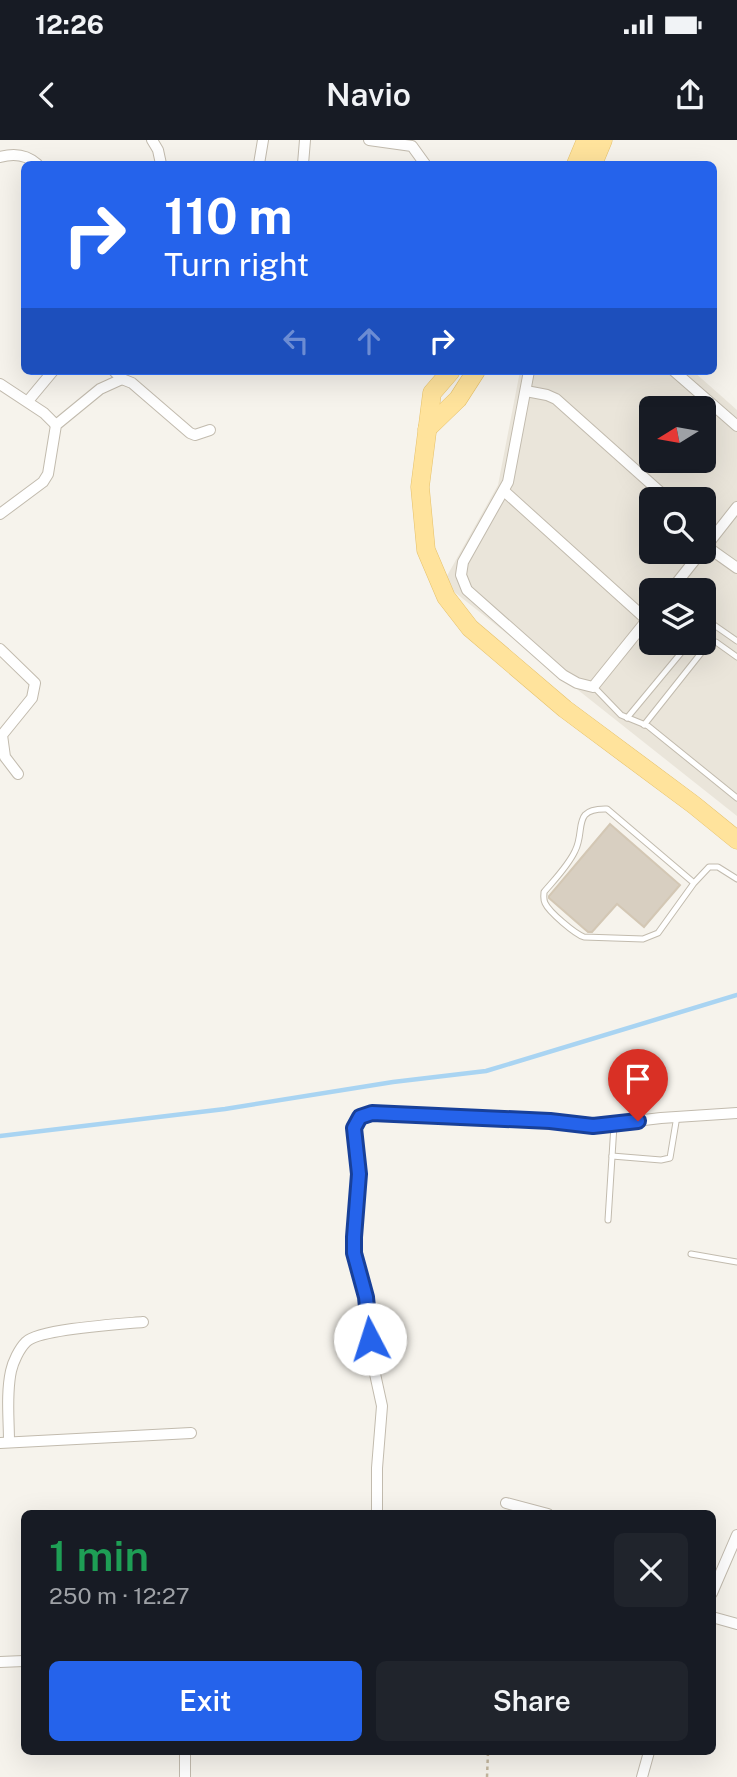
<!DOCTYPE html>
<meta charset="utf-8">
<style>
body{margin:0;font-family:"Public Sans",sans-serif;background:#20242c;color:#f1f3f6;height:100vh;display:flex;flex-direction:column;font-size:26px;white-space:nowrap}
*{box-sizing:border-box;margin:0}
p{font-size:23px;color:#9ea1a6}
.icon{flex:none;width:38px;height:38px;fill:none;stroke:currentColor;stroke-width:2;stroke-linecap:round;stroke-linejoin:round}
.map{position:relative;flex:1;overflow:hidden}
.sheet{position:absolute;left:21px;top:1370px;width:695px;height:245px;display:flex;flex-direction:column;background:#171b24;border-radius:10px;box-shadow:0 7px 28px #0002}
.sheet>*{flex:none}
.hud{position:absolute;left:21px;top:21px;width:696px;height:214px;border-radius:10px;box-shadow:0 7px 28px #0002;background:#2563eb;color:#fff;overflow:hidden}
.needle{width:46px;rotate:259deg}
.fabs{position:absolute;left:639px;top:256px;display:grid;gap:14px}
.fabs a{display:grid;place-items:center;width:77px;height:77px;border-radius:10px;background:#171b24;box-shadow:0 7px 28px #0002;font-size:35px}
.pin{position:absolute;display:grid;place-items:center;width:60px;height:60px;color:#fff;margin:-72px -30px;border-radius:50% 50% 50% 0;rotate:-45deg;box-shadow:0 0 7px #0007}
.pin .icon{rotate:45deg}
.me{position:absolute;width:77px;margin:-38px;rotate:355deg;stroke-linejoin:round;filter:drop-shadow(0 0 5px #0008)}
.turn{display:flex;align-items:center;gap:24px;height:147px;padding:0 28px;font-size:32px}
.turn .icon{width:91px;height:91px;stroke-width:2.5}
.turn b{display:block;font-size:49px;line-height:60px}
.lanes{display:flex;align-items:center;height:66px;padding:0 28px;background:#0003;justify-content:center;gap:35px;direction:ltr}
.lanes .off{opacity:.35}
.round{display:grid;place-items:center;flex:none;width:74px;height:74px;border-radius:10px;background:#20242c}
.headline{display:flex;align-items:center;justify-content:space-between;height:119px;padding:0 28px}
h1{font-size:42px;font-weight:600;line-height:52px;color:#1e9e55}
.cta{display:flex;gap:14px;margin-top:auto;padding:14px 28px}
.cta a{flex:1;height:80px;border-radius:10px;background:#2563eb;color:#fff;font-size:28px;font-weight:600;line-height:80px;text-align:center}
.cta a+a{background:#20242c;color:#f1f3f6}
.status{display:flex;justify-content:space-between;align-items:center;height:49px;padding:0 35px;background:#171b24;direction:ltr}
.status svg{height:19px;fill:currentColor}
header{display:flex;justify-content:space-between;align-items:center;height:91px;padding:0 28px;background:#171b24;font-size:32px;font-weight:600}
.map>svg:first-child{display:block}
</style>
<div class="status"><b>12:26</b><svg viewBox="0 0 49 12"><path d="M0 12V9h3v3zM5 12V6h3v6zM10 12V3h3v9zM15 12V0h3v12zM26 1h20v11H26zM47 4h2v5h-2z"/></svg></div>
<header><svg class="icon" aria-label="back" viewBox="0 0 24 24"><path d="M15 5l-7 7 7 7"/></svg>Navio<svg class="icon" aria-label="share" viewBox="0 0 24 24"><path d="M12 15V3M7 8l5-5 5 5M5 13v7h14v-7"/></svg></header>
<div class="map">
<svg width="737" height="1637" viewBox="0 0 737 1637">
<rect width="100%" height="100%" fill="#f6f3ec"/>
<path fill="#eae5da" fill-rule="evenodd" d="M 520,231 L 693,231 L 737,270 L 737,676 L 443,443 L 498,345 ZM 651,268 L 704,268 L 704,320 L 651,320 ZM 651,359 L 704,359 L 704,411 L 651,411 ZM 651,450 L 704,450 L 704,502 L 651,502 Z"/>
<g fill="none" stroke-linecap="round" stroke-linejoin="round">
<polyline stroke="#a9d4f2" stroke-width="4.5" points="0,996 225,969 393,942 486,931 737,855"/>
</g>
<polygon fill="#d8cfc1" stroke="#d3c7b4" stroke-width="2" points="610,684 680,745 644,787 617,764 592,792 588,792 549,758 549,756"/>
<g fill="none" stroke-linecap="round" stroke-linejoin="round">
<defs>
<g id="service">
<polyline points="704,478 737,501"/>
<polyline points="594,547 621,575 648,586 737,658"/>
<polyline points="627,578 690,502"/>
<polyline points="644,585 709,503 716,502 737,517"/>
<path d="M 694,743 L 607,669 C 571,668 586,690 575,711 C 568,726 555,739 544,752 C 544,756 543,759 545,763 C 549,772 575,794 584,797 L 643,799 L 658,793 L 694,743 L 709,727 L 718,727 L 737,739"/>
<polyline points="612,1016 661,1020 670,1018 677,976"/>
<polyline points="608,1080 614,985"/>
<polyline points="691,1114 737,1122"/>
</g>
<g id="minor">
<polyline points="152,0 158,10 161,24"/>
<polyline points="369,0 412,6 425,24"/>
<path d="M 0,17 C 14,13 26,14 37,24"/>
<polyline points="259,24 263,0"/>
<polyline points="303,24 305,0"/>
<polyline points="114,231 122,239 132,243 190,293 195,295 210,290"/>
<polyline points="529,231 508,342 463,422 461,435 467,450 563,535 577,543 593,547 651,475"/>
<polyline points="674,231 737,286"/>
<polyline points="0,244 44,273 56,285"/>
<polyline points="526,251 547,255 556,259 668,359"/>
<polyline points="28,261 53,231"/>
<polyline points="504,351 647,480"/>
<polyline points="0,374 43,342 48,334 56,285 100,249 122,239"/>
<polyline points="706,406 737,428"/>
<polyline points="704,409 737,367"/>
<polyline points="671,450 702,411"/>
<polyline points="0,509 35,543 32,558 2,595 5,617 18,634"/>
<path d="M 9,1302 C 9,1279 6,1254 11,1231 C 13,1222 19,1209 26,1202 C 39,1189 121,1184 143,1182"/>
<polyline points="0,1303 191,1293"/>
<polyline points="506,1363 548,1374"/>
<polyline points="377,1374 377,1328 382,1266 372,1220 366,1157 354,1113 353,1097 359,1034 353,988 361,977 372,973 550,981 593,986 661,978 737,973"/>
<polyline points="712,1453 737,1395"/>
<polyline points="712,1477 737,1484"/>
<polyline points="0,1522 24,1521"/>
<polyline points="185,1637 185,1612"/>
<polyline points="642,1637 649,1612"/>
</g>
<g id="primary">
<polyline points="576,24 586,0"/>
<polyline points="593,24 603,0"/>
<polyline points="451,231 432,253 420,347 426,410 446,457 470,488 565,569 694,665 737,700"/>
<polyline points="427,289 458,259 476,231"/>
</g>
</defs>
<use href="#service" stroke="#c2bbae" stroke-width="7"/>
<use href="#minor" stroke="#c2bbae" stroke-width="12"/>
<use href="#primary" stroke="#e6c16a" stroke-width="19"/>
<polyline stroke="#c4b79f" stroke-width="2.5" stroke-dasharray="3.5 3.5" stroke-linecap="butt" points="487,1637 488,1612"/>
<use href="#service" stroke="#fff" stroke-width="5"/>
<use href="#minor" stroke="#fff" stroke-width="10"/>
<use href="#primary" stroke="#ffe39c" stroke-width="18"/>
</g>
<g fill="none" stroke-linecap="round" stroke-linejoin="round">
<defs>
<polyline id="route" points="370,1199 366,1157 354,1113 354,1097 359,1034 354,988 360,977 372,973 550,981 593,986 638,981"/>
</defs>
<use href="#route" stroke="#184099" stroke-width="18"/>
<use href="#route" stroke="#2563eb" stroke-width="12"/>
</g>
</svg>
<div class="fabs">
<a><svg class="needle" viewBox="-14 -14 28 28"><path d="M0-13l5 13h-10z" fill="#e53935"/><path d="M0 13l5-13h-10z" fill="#9ea1a6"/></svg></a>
<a><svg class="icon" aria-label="search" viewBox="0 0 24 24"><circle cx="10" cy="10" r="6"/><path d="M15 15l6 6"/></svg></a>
<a><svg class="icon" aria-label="layers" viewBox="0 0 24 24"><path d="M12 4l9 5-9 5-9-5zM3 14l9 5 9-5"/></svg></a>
</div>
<div class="pin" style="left:638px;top:981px;background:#d93025"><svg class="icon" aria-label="arrive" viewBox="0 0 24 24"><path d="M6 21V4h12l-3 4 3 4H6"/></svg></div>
<svg class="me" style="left:370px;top:1199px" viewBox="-20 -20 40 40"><circle r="19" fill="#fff"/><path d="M0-13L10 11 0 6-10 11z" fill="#2563eb"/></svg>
<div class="hud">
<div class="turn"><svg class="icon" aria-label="right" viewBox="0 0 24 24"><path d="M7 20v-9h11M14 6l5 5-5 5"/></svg><div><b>110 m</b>Turn right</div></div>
<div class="lanes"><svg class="icon off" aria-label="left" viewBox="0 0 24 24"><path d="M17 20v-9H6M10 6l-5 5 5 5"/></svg><svg class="icon off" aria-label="ahead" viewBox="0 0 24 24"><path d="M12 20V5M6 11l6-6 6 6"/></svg><svg class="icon" aria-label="right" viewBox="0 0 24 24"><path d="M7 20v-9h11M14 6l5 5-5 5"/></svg></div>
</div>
<section class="sheet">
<div class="headline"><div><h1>1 min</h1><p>250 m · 12:27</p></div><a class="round"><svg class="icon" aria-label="close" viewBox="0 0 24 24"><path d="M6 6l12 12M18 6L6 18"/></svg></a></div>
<div class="cta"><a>Exit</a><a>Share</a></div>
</section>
</div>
